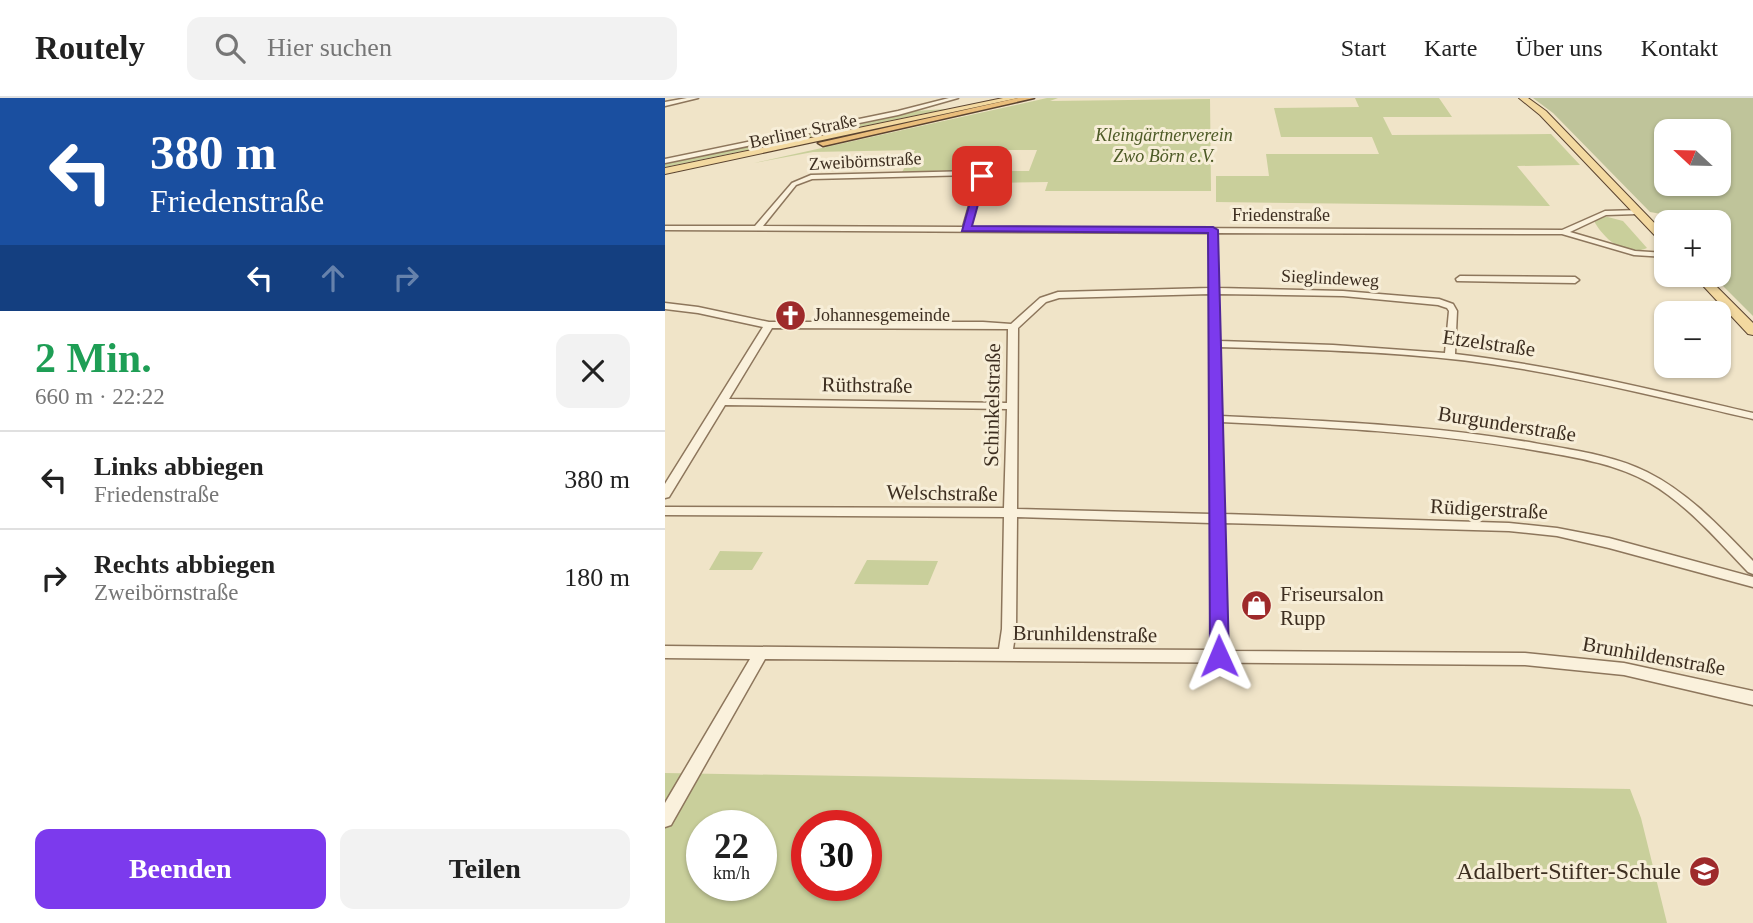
<!DOCTYPE html>
<html lang="de">
<meta charset="utf-8">
<style>
body{margin:0;font-family:"Times New Roman",serif;background:#f2f2f2;color:#222;height:100vh;display:flex;flex-direction:column;font-size:26px;white-space:nowrap}
*{box-sizing:border-box;margin:0}
p{font-size:23px;color:#767676}
.icon{flex:none;width:38px;height:38px;fill:none;stroke:currentColor;stroke-width:2;stroke-linecap:round;stroke-linejoin:round}
.map{position:relative;flex:1;overflow:hidden}
.sheet{display:flex;flex-direction:column;background:#fff;width:665px}
.sheet>*{flex:none}
.top-card{background:#1a4fa0;color:#fff;overflow:hidden}
.needle{width:46px;rotate:292deg}
.fabs{position:absolute;left:989px;top:21px;display:grid;gap:14px}
.fabs a{display:grid;place-items:center;width:77px;height:77px;border-radius:14px;background:#fff;box-shadow:0 2px 5px #0004;font-size:35px}
.speed{position:absolute;left:21px;top:712px;display:flex;gap:14px;font-size:35px;font-weight:700;text-align:center}
.speed>*{display:grid;place-content:center;width:91px;height:91px;border-radius:50%;background:#fff;box-shadow:0 2px 5px #0004;line-height:1}
.speed small{font-size:18px;font-weight:400}
.speed .limit{border:10px solid #d22;background:#fff;color:#111}
.pin{position:absolute;display:grid;place-items:center;width:60px;height:60px;color:#fff;margin:-30px;border-radius:14px;box-shadow:0 4px 10px #0006}
.me{position:absolute;width:77px;margin:-38px;rotate:359deg;stroke-linejoin:round;filter:drop-shadow(0 0 5px #0008)}
.turn{display:flex;align-items:center;gap:24px;height:147px;padding:0 35px;font-size:32px}
.turn .icon{width:91px;height:91px;stroke-width:2.5}
.turn b{display:block;font-size:49px;line-height:60px}
.lanes{display:flex;align-items:center;height:66px;padding:0 35px;background:#0003;justify-content:center;gap:35px;direction:ltr}
.lanes .off{opacity:.35}
.round{display:grid;place-items:center;flex:none;width:74px;height:74px;border-radius:14px;background:#f2f2f2}
.head{display:flex;align-items:center;justify-content:space-between;height:119px;padding:0 35px}
h1{font-size:42px;font-weight:600;line-height:52px;color:#1e9e55}
.cta{display:flex;gap:14px;margin-top:auto;padding:14px 35px}
.cta a{flex:1;height:80px;border-radius:14px;background:#7c3aed;color:#fff;font-size:28px;font-weight:600;line-height:80px;text-align:center}
.cta a+a{background:#f2f2f2;color:#222}
ul{padding:0;list-style:none}
li{display:flex;align-items:center;gap:21px;height:98px;padding:0 35px;border-top:2px solid #e0e0e0}
li div{flex:1}
li b{display:block;font-size:26px}
li em{font-style:normal}
header{display:flex;align-items:center;gap:42px;box-sizing:border-box;height:98px;padding:0 35px;background:#fff;border-bottom:2px solid #e0e0e0}
header strong{font-size:33px}
nav{display:flex;gap:38px;margin-inline-start:auto;font-size:24px}
.search{width:490px;height:63px;background:#f2f2f2;display:flex;align-items:center;gap:18px;box-sizing:border-box;padding:0 24px;border-radius:14px;color:#767676;font-size:26px}
main{display:flex;flex:1;min-height:0}
.map>svg:first-child{display:block}
</style>
<header>
<strong>Routely</strong>
<div class="search"><svg class="icon" aria-label="search" viewBox="0 0 24 24"><circle cx="10" cy="10" r="6"/><path d="M15 15l6 6"/></svg>Hier suchen</div>
<nav><a>Start</a><a>Karte</a><a>Über uns</a><a>Kontakt</a></nav>
</header>
<main>
<section class="sheet">
<div class="top-card">
<div class="turn"><svg class="icon" aria-label="left" viewBox="0 0 24 24"><path d="M17 20v-9H6M10 6l-5 5 5 5"/></svg><div><b>380 m</b>Friedenstraße</div></div>
<div class="lanes"><svg class="icon" aria-label="left" viewBox="0 0 24 24"><path d="M17 20v-9H6M10 6l-5 5 5 5"/></svg><svg class="icon off" aria-label="ahead" viewBox="0 0 24 24"><path d="M12 20V5M6 11l6-6 6 6"/></svg><svg class="icon off" aria-label="right" viewBox="0 0 24 24"><path d="M7 20v-9h11M14 6l5 5-5 5"/></svg></div>
</div>
<div class="head"><div><h1>2 Min.</h1><p>660 m · 22:22</p></div><a class="round"><svg class="icon" aria-label="close" viewBox="0 0 24 24"><path d="M6 6l12 12M18 6L6 18"/></svg></a></div>
<ul>
<li><svg class="icon" aria-label="left" viewBox="0 0 24 24"><path d="M17 20v-9H6M10 6l-5 5 5 5"/></svg><div><b>Links abbiegen</b><p>Friedenstraße</p></div><em>380 m</em></li>
<li><svg class="icon" aria-label="right" viewBox="0 0 24 24"><path d="M7 20v-9h11M14 6l5 5-5 5"/></svg><div><b>Rechts abbiegen</b><p>Zweibörnstraße</p></div><em>180 m</em></li>
</ul>
<div class="cta"><a>Beenden</a><a>Teilen</a></div>
</section>
<div class="map">
<svg width="1088" height="825" viewBox="0 0 1088 825">
<rect width="100%" height="100%" fill="#f0e4c8"/>
<g fill="#c9cf9b" fill-rule="evenodd">
<polygon points="382,0 426,0 393,0 385,3 545,1 546,93 380,93 383,84 322,85 326,73 364,73 372,52 302,52 293,72 237,74 250,52 148,54 89,65"/>
<polygon points="690,0 774,0 787,19 718,19 727,37 886,36 915,67 852,68 885,108 551,104 551,78 604,78 601,56 714,56 707,39 616,39 609,10 694,9"/>
<polygon points="281,11 0,69 0,66 249,13"/>
<path d="M 939,118 L 958,123 L 982,150 C 960,160 939,141 929,123 Z"/>
<polygon points="55,453 98,454 87,472 44,472"/>
<polygon points="202,462 273,463 263,487 189,486"/>
<path d="M 0,675 L 965,691 L 976,720 L 1002,825 L 0,825 ZM 37,728 L 96,728 L 96,788 L 37,788 ZM 142,728 L 201,728 L 201,788 L 142,788 Z"/>
</g>
<path fill="#bfc49a" fill-rule="evenodd" d="M 868,0 L 1088,0 L 1088,218 L 1047,177 L 1054,177 L 1054,124 L 1018,124 L 1013,119 L 985,114 L 888,15 ZM 1001,33 L 1054,33 L 1054,86 L 1001,86 Z"/>
<g fill="none" stroke-linecap="round" stroke-linejoin="round">
<defs>
<g id="minor">
<polygon points="22,0 33,0 0,8 0,4"/>
<polygon points="284,0 293,0 233,17 0,65 0,61 233,13"/>
<path d="M 309,73 L 319,79 L 305,129 L 897,132 L 940,113 L 975,112 L 976,114 L 972,116 L 941,117 L 905,134 L 970,153 L 1001,155 L 1001,159 L 969,157 L 897,136 L 552,135 L 553,190 L 678,193 L 774,201 L 788,206 L 792,213 L 790,256 C 891,268 989,292 1088,315 L 1088,321 C 1001,301 915,279 826,266 C 736,253 645,252 554,249 L 556,318 C 661,323 766,327 869,345 C 907,352 948,357 982,374 C 1024,395 1056,430 1088,463 L 1088,476 L 1083,474 C 1053,443 1024,408 985,385 C 950,365 908,359 868,352 C 765,334 661,329 556,324 L 558,416 L 844,425 L 892,430 L 944,440 L 1088,479 L 1088,489 L 944,450 L 892,438 L 844,433 L 558,425 L 561,553 L 860,555 L 959,565 L 1088,593 L 1088,607 L 959,577 L 860,567 L 100,561 L 6,727 L 0,729 L 0,705 L 85,561 L 0,560 L 0,548 L 334,551 L 337,531 L 339,419 L 0,417 L 0,409 L 339,410 L 342,311 L 60,307 L 4,399 L 0,400 L 0,386 L 98,229 L 33,215 L 0,211 L 0,205 L 33,209 L 104,224 L 318,224 L 346,226 L 375,200 L 393,194 L 545,190 L 544,135 L 0,132 L 0,128 L 90,128 L 127,85 L 146,77 ZM 308,77 L 312,80 L 298,129 L 98,128 L 131,87 L 147,81 ZM 545,196 L 546,416 L 352,411 L 353,230 L 381,204 L 394,200 ZM 553,196 L 678,198 L 773,207 L 782,210 L 784,213 L 780,255 L 668,247 L 554,243 ZM 107,230 L 343,231 L 342,305 L 64,301 ZM 352,419 L 546,425 L 547,552 L 348,551 L 351,531 Z"/>
<polygon points="795,178 910,179 914,182 910,185 792,183 791,181"/>
</g>
<g id="primary">
<polygon points="338,0 353,0 0,76 0,70"/>
<polygon points="854,0 863,0 881,13 1001,137 1001,146 997,145 875,17"/>
<polygon points="1028,177 1040,177 1088,225 1088,237 1083,236"/>
</g>
<polygon id="trunk" points="353,0 369,0 158,48 153,45"/>
</defs>
<use href="#minor" stroke="#8d765c" stroke-width="3"/>
<use href="#primary" stroke="#5b4430" stroke-width="2"/>
<use href="#trunk" stroke="#5b4430" stroke-width="3"/>
<use href="#minor" fill="#faf1dc" fill-rule="evenodd"/>
<use href="#primary" fill="#f3d9a0" fill-rule="evenodd"/>
<use href="#trunk" fill="#eabe7c" fill-rule="evenodd"/>
</g>
<polygon fill="#7c3aed" stroke="#51269a" stroke-width="2" points="313,76 321,78 307,128 548,129 553,132 564,558 561,564 554,566 547,564 545,558 543,135 297,133"/>
<defs>
<symbol id="church-disc" viewBox="-11 -11 22 22"><circle r="9.5" fill="#9e2a2b" stroke="#f7eed8"/><path d="M-1.2-6h2.4v3.5h3.3v2.4h-3.3V6h-2.4V-.1h-3.3v-2.4h3.3Z" fill="#fff"/></symbol>
<symbol id="shop-disc" viewBox="-11 -11 22 22"><circle r="9.5" fill="#9e2a2b" stroke="#f7eed8"/><path d="M-5-2.5h2.3a2.7 3.5 0 0 1 5.4 0H5L5.5 6h-11ZM-1.5-2.5h3a1.5 2.3 0 0 0-3 0Z" fill="#fff"/></symbol>
<symbol id="school-disc" viewBox="-11 -11 22 22"><circle r="9.5" fill="#9e2a2b" stroke="#f7eed8"/><path d="M0-5L7-2L0 1L-7-2ZM-4 1L0 2.5L4 1V4Q0 6-4 4Z" fill="#fff"/></symbol>
</defs>
<g fill-rule="evenodd">
<use href="#church-disc" x="108" y="200" width="35" height="35"/>
<use href="#shop-disc" x="574" y="490" width="35" height="35"/>
<use href="#school-disc" x="1022" y="756" width="35" height="35"/>
</g>
<g text-anchor="middle" stroke-width="6" stroke-linejoin="round" paint-order="stroke">
<g font-size="18" fill="#3d2e20" stroke="#f7eed8">
<text transform="translate(138 33) rotate(-12)" y="6">Berliner Straße</text>
<text transform="translate(200 63) rotate(-3)" y="6">Zweibörnstraße</text>
<text x="616" y="123">Friedenstraße</text>
<text transform="translate(665 180) rotate(3)" y="6">Sieglindeweg</text>
</g>
<g font-size="18" font-style="italic" fill="#4d5a26" stroke="#f7eed8">
<text x="499" y="43">Kleingärtnerverein<tspan x="499" dy="21">Zwo Börn e.V.</tspan></text>
</g>
<g font-size="18" fill="#3d2e20" stroke="#f7eed8" text-anchor="start">
<text x="149" y="223">Johannesgemeinde</text>
</g>
<g font-size="21" fill="#3d2e20" stroke="#f7eed8">
<text transform="translate(824 245) rotate(8)" y="7">Etzelstraße</text>
<text transform="translate(202 287) rotate(1)" y="7">Rüthstraße</text>
<text transform="translate(327 307) rotate(-89)" y="7">Schinkelstraße</text>
<text transform="translate(842 326) rotate(9)" y="7">Burgunderstraße</text>
<text transform="translate(277 395) rotate(1)" y="7">Welschstraße</text>
<text transform="translate(824 411) rotate(3)" y="7">Rüdigerstraße</text>
<text transform="translate(420 536) rotate(1)" y="7">Brunhildenstraße</text>
<text transform="translate(989 558) rotate(10)" y="7">Brunhildenstraße</text>
</g>
<g font-size="21" fill="#3d2e20" stroke="#f7eed8" text-anchor="start">
<text x="615" y="503">Friseursalon<tspan x="615" dy="24">Rupp</tspan></text>
</g>
<g font-size="24" fill="#3d2e20" stroke="#f7eed8" text-anchor="end">
<text x="1016" y="781">Adalbert-Stifter-Schule</text>
</g>
</g>
</svg>
<div class="fabs">
<a><svg class="needle" viewBox="-14 -14 28 28"><path d="M0-13l5 13h-10z" fill="#e53935"/><path d="M0 13l5-13h-10z" fill="#767676"/></svg></a>
<a>+</a>
<a>−</a>
</div>
<div class="speed"><div>22<small>km/h</small></div><div class="limit">30</div></div>
<div class="pin" style="left:317px;top:78px;background:#d93025"><svg class="icon" aria-label="arrive" viewBox="0 0 24 24"><path d="M6 21V4h12l-3 4 3 4H6"/></svg></div>
<svg class="me" style="left:554px;top:558px" viewBox="-20 -20 40 40"><path d="M0-17L14 15 0 8-14 15z" fill="#7c3aed" stroke="#fff" stroke-width="4"/></svg>
</div>
</main>
